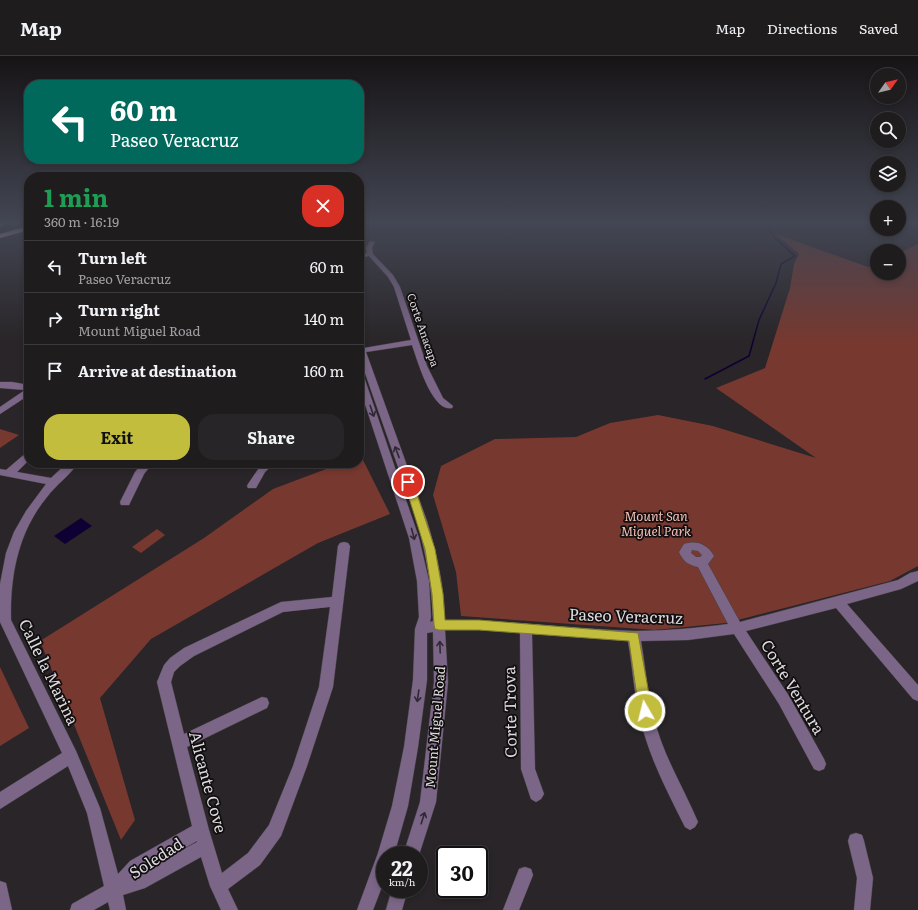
<!DOCTYPE html>
<meta charset="utf-8">
<style>
body{margin:0;font-family:Literata,serif;background:#272527;color:#f1f3f6;height:100vh;display:flex;flex-direction:column;font-size:15px;white-space:nowrap}
*{box-sizing:border-box;margin:0}
p{font-size:13px;color:#a1a1a4}
.icon{flex:none;width:22px;height:22px;fill:none;stroke:currentColor;stroke-width:2;stroke-linecap:round;stroke-linejoin:round}
.map{position:relative;flex:1;overflow:hidden}
.drawer{position:absolute;left:24px;top:116px;width:340px;height:296px;display:flex;flex-direction:column;background:#1f1c1e;border-radius:16px;box-shadow:0 2px 6px #0003,0 0 0 1px #3c3a3c}
.drawer>*{flex:none}
.top-card{position:absolute;left:24px;top:24px;width:340px;height:84px;border-radius:16px;box-shadow:0 2px 6px #0003,0 0 0 1px #3c3a3c;background:#00695c;color:#fff;overflow:hidden}
.needle{width:26px;rotate:56deg}
.controls{position:absolute;left:870px;top:12px;display:grid;gap:8px}
.controls a{display:grid;place-items:center;width:36px;height:36px;border-radius:50%;background:#1f1c1e;box-shadow:0 2px 6px #0003,0 0 0 1px #3c3a3c;font-size:20px}
.speed{position:absolute;left:376px;top:790px;display:flex;gap:8px;font-size:20px;font-weight:700;text-align:center}
.speed>*{display:grid;place-content:center;width:52px;height:52px;border-radius:50%;background:#1f1c1e;box-shadow:0 2px 6px #0003,0 0 0 1px #3c3a3c;line-height:1}
.speed small{font-size:10px;font-weight:400}
.speed .limit{border:2px solid #111;border-radius:6px;background:#fff;color:#111}
.pin{position:absolute;display:grid;place-items:center;width:34px;height:34px;color:#fff;margin:-17px;border:2px solid #fff;border-radius:50%;box-shadow:0 1px 4px #0007}
.me{position:absolute;width:44px;margin:-22px;rotate:352deg;stroke-linejoin:round;filter:drop-shadow(0 0 3px #0008)}
.turn{display:flex;align-items:center;gap:14px;height:84px;padding:0 20px;font-size:18px}
.turn .icon{width:52px;height:52px;stroke-width:2.5}
.turn b{display:block;font-size:28px;line-height:34px}
.round{display:grid;place-items:center;flex:none;width:42px;height:42px;border-radius:16px;background:#272527}
.head{display:flex;align-items:center;justify-content:space-between;height:68px;padding:0 20px}
h1{font-size:24px;font-weight:700;line-height:30px;color:#1e9e55}
.action{display:flex;gap:8px;margin-top:auto;padding:8px 20px}
.action a{flex:1;height:46px;border-radius:16px;background:#c3bd3e;color:#111;font-size:16px;font-weight:700;line-height:46px;text-align:center}
.action a+a{background:#272527;color:#f1f3f6}
ul{padding:0;list-style:none}
li{display:flex;align-items:center;gap:12px;height:52px;padding:0 20px;border-top:1px solid #3c3a3c}
li div{flex:1}
li b{display:block;font-size:15px}
li em{font-style:normal}
header{display:flex;align-items:center;gap:24px;box-sizing:border-box;height:56px;padding:0 20px;background:#1f1c1e;border-bottom:1px solid #3c3a3c}
header strong{font-size:19px}
nav{display:flex;gap:22px;margin-inline-start:auto;font-size:14px}
.map>svg:first-child{display:block}
</style>
<header>
<strong>Map</strong>
<nav><a>Map</a><a>Directions</a><a>Saved</a></nav>
</header>
<div class="map">
<svg width="918" height="854" viewBox="0 0 918 854">
<rect width="100%" height="100%" fill="#292528"/>
<g fill="#77382f">
<polygon points="776,178 868,211 877,207 877,217 899,217 899,197 918,188 918,510 890,525 726,567 655,574 461,560 456,516 433,439 441,410 495,383 576,381 610,367 658,359 713,370 816,402 716,332 765,312 790,232 794,208 799,198"/>
<polygon points="0,373 19,379 0,392"/>
<polygon points="361,400 390,458 318,487 151,583 100,642 135,764 121,784 40,585 204,482 273,433 342,407 359,407 359,401"/>
<polygon points="157,473 165,479 141,497 132,491"/>
<polygon points="0,611 29,672 0,690"/>
</g>
<polygon fill="#0f0033" points="81,462 92,470 65,488 54,480"/>
<g fill="none" stroke-linecap="round" stroke-linejoin="round">
<polyline stroke="#0f0033" stroke-width="1.5" points="705,323 749,300 759,264 776,227 781,208 795,200 774,181 764,167"/>
<defs>
<g id="minor">
<path d="M 370,185 L 375,186 L 372,192 L 373,198 L 393,219 L 400,231 L 427,310 L 443,342 L 453,350 L 452,352 C 432,357 417,303 412,289 L 366,296 L 427,465 C 437,498 444,530 445,564 C 508,564 571,573 634,575 C 666,575 697,572 728,568 L 698,511 C 688,509 683,505 679,496 L 684,488 C 697,484 707,488 714,500 L 708,508 L 740,566 L 898,524 L 910,517 L 918,515 L 918,525 L 901,533 L 847,548 L 918,629 L 918,645 L 913,643 L 836,552 L 746,575 L 789,640 L 824,703 L 826,708 L 824,713 L 819,715 L 814,713 L 779,648 L 734,578 L 688,584 L 641,585 C 646,614 648,645 657,673 C 667,706 685,735 698,766 L 695,771 L 690,774 L 685,771 C 669,739 651,705 642,670 C 634,642 633,613 628,585 L 532,578 L 535,713 L 544,738 L 541,743 L 536,746 L 531,743 L 521,713 L 520,577 L 479,574 L 445,574 L 448,626 L 436,746 L 419,799 L 403,799 L 420,746 L 434,626 L 433,576 L 427,577 L 427,624 L 418,691 L 408,750 L 394,799 L 385,799 L 385,823 L 373,854 L 357,854 L 378,797 L 392,750 L 404,691 L 413,624 L 415,573 L 419,561 L 417,525 L 409,482 L 359,330 L 359,316 L 363,318 L 419,482 L 429,525 L 431,561 L 430,566 L 433,565 C 432,531 426,498 417,465 L 359,300 L 359,287 L 362,287 L 364,292 L 411,284 L 394,231 L 388,221 L 369,200 L 359,202 L 359,198 L 367,197 L 366,192 ZM 692,494 L 698,495 L 702,499 L 700,501 L 696,501 L 691,497 Z"/>
<polygon points="0,326 12,326 29,329 29,339 0,358 0,351 25,334 0,332"/>
<path d="M 29,396 L 29,404 L 17,416 L 51,422 L 67,407 L 78,407 C 71,418 56,429 47,441 C 18,476 10,520 11,564 L 76,695 L 100,752 L 118,818 L 130,805 L 192,770 L 157,626 L 164,609 L 170,602 L 184,592 L 281,546 L 332,541 L 338,490 L 340,487 L 344,486 L 348,487 L 350,490 L 333,631 L 307,710 L 281,780 L 260,809 L 228,833 L 238,854 L 221,854 L 210,830 L 201,801 L 145,832 L 123,839 L 126,854 L 110,854 L 108,846 L 94,854 L 70,854 L 72,848 L 104,830 L 87,757 L 68,710 L 0,753 L 0,736 L 62,697 L 0,566 L 0,528 L 6,497 L 14,476 L 26,455 L 46,428 L 0,419 L 0,413 L 6,414 L 26,397 ZM 330,551 L 319,631 L 293,710 L 269,769 L 248,797 L 222,817 L 209,774 L 187,691 L 267,652 L 269,647 L 267,642 L 262,641 L 184,678 L 171,626 L 174,616 L 180,610 L 194,600 L 283,556 ZM 197,785 L 197,786 L 169,801 Z"/>
<polygon points="143,407 153,407 144,418 129,449 121,449 120,446 135,416"/>
<polygon points="264,407 275,407 265,416 256,432 248,432 247,430 248,428 259,412"/>
<polygon points="856,777 862,779 864,785 873,822 870,854 854,854 857,822 848,785 850,779"/>
<polygon points="525,811 531,813 533,819 519,854 503,854 519,813"/>
<polygon points="0,825 6,827 12,854 0,854"/>
<polygon points="392,833 408,833 402,854 386,854"/>
</g>
<g id="highway">
<polygon points="0,167 8,167 0,171"/>
<polygon points="29,170 29,174 0,182 0,178"/>
</g>
</defs>
<use href="#minor" stroke="#464245" stroke-width="1"/>
<use href="#highway" stroke="#464245" stroke-width="1"/>
<use href="#minor" fill="#7c6688" fill-rule="evenodd"/>
<use href="#highway" fill="#e9c9fb" fill-rule="evenodd"/>
</g>
<defs><path id="oneway-shaft" d="M-6 0H5M1.5-3L5.5 0L1.5 3" fill="none" stroke-width="1.6" stroke-linecap="round" stroke-linejoin="round"/></defs>
<g stroke="#312834">
<use href="#oneway-shaft" transform="translate(372 355) rotate(71)"/>
<use href="#oneway-shaft" transform="translate(397 396) rotate(-111)"/>
<use href="#oneway-shaft" transform="translate(413 478) rotate(75)"/>
<use href="#oneway-shaft" transform="translate(440 591) rotate(-92)"/>
<use href="#oneway-shaft" transform="translate(418 640) rotate(98)"/>
<use href="#oneway-shaft" transform="translate(423 762) rotate(-72)"/>
</g>
<linearGradient id="sky" x2="0" y2="1"><stop stop-color="#171416"/><stop offset="0.58" stop-color="#434653"/><stop offset="1" stop-color="#434653" stop-opacity="0"/></linearGradient>
<rect width="918" height="287" fill="url(#sky)"/>
<polygon fill="#c3bd3e" stroke="#7f7b28" points="408,423 413,426 435,493 443,538 445,564 479,564 638,577 652,655 650,659 645,661 641,659 639,655 629,585 479,574 439,574 435,573 434,569 432,538 425,493 404,426"/>
<g text-anchor="middle" stroke-width="3.5" stroke-linejoin="round" paint-order="stroke">
<g font-size="11" fill="#dedadd" stroke="#110e10">
<text transform="translate(423 274) rotate(71)" y="4">Corte Anacapa</text>
</g>
<g font-size="13" font-style="italic" fill="#f4bfb5" stroke="#110e10">
<text x="656" y="465">Mount San<tspan x="656" dy="15">Miguel Park</tspan></text>
</g>
<g font-size="13" fill="#dedadd" stroke="#110e10">
<text transform="translate(435 671) rotate(-85)" y="5">Mount Miguel Road</text>
</g>
<g font-size="16" fill="#dedadd" stroke="#110e10">
<text transform="translate(626 560) rotate(2)" y="6">Paseo Veracruz</text>
<text transform="translate(49 616) rotate(64)" y="6">Calle la Marina</text>
<text transform="translate(793 631) rotate(59)" y="6">Corte Ventura</text>
<text transform="translate(510 656) rotate(-91)" y="6">Corte Trova</text>
<text transform="translate(208 726) rotate(75)" y="6">Alicante Cove</text>
<text transform="translate(156 802) rotate(-33)" y="6">Soledad</text>
</g>
</g>
</svg>
<div class="controls">
<a><svg class="needle" viewBox="-14 -14 28 28"><path d="M0-13l5 13h-10z" fill="#e53935"/><path d="M0 13l5-13h-10z" fill="#a1a1a4"/></svg></a>
<a><svg class="icon" aria-label="search" viewBox="0 0 24 24"><circle cx="10" cy="10" r="6"/><path d="M15 15l6 6"/></svg></a>
<a><svg class="icon" aria-label="layers" viewBox="0 0 24 24"><path d="M12 4l9 5-9 5-9-5zM3 14l9 5 9-5"/></svg></a>
<a>+</a>
<a>−</a>
</div>
<div class="speed"><div>22<small>km/h</small></div><div class="limit">30</div></div>
<div class="pin" style="left:408px;top:426px;background:#d93025"><svg class="icon" aria-label="arrive" viewBox="0 0 24 24"><path d="M6 21V4h12l-3 4 3 4H6"/></svg></div>
<svg class="me" style="left:645px;top:655px" viewBox="-20 -20 40 40"><circle r="17" fill="#c3bd3e" stroke="#fff" stroke-width="3"/><path d="M0-11L8 9 0 5-8 9z" fill="#fff"/></svg>
<div class="top-card">
<div class="turn"><svg class="icon" aria-label="left" viewBox="0 0 24 24"><path d="M17 20v-9H6M10 6l-5 5 5 5"/></svg><div><b>60 m</b>Paseo Veracruz</div></div>
</div>
<section class="drawer">
<div class="head"><div><h1>1 min</h1><p>360 m · 16:19</p></div><a class="round" style="background:#d93025;color:#fff"><svg class="icon" aria-label="close" viewBox="0 0 24 24"><path d="M6 6l12 12M18 6L6 18"/></svg></a></div>
<ul>
<li><svg class="icon" aria-label="left" viewBox="0 0 24 24"><path d="M17 20v-9H6M10 6l-5 5 5 5"/></svg><div><b>Turn left</b><p>Paseo Veracruz</p></div><em>60 m</em></li>
<li><svg class="icon" aria-label="right" viewBox="0 0 24 24"><path d="M7 20v-9h11M14 6l5 5-5 5"/></svg><div><b>Turn right</b><p>Mount Miguel Road</p></div><em>140 m</em></li>
<li><svg class="icon" aria-label="arrive" viewBox="0 0 24 24"><path d="M6 21V4h12l-3 4 3 4H6"/></svg><div><b>Arrive at destination</b></div><em>160 m</em></li>
</ul>
<div class="action"><a>Exit</a><a>Share</a></div>
</section>
</div>
